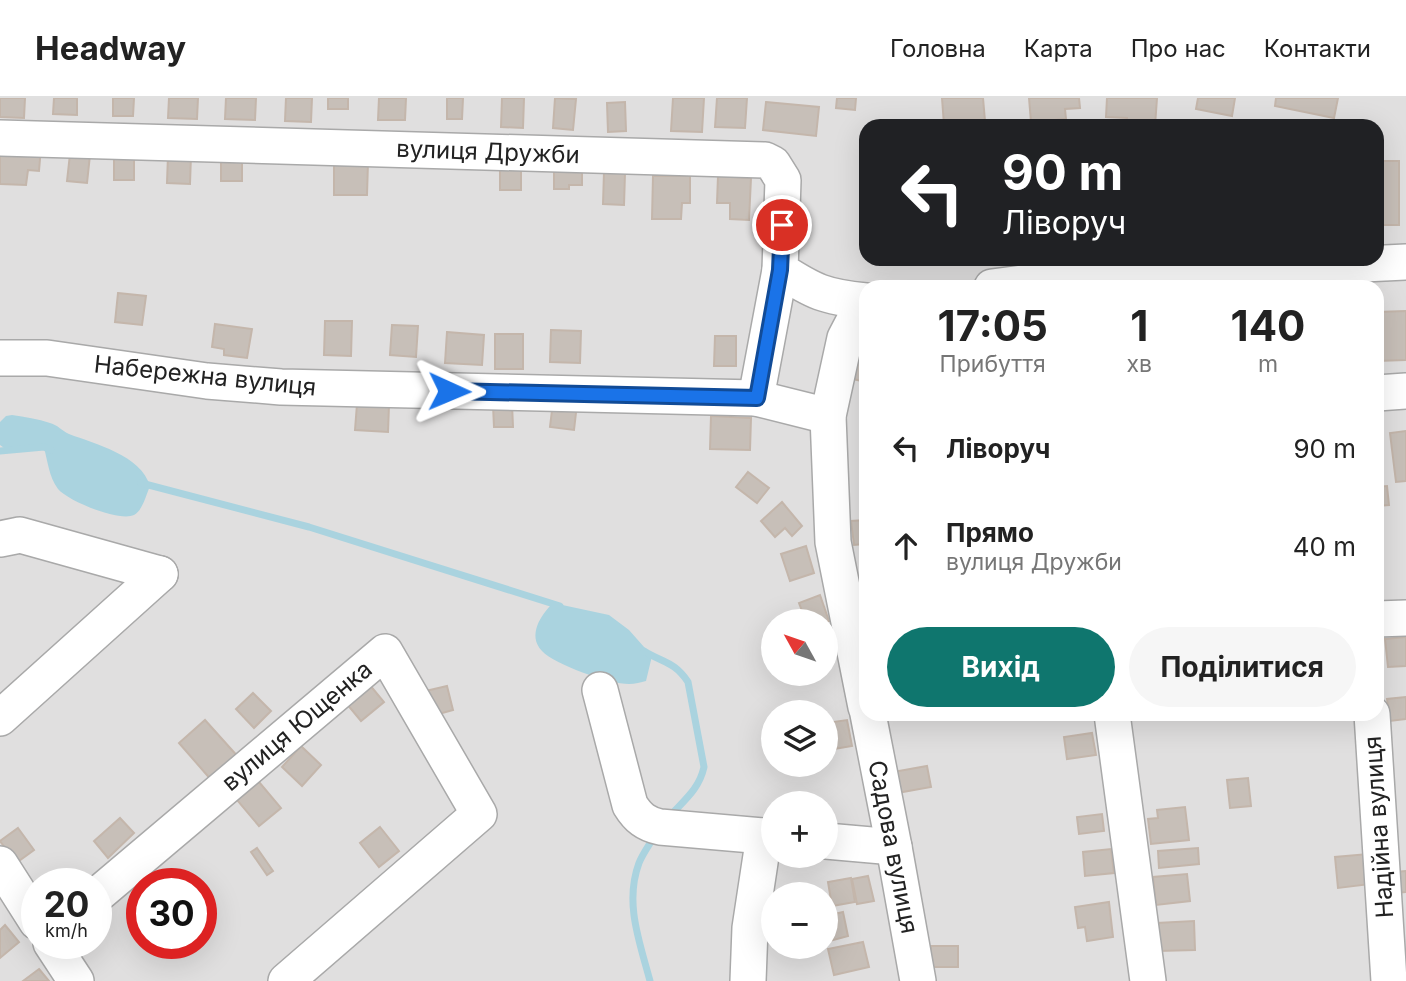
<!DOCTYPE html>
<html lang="uk">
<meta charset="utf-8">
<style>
body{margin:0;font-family:Inter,sans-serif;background:#f6f6f6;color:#222;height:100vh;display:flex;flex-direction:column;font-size:26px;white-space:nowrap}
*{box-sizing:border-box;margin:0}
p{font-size:23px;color:#767676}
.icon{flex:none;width:38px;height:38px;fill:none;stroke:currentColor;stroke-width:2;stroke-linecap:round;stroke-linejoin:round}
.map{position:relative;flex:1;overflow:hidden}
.sheet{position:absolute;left:859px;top:182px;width:525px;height:441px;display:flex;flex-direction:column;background:#fff;border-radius:21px;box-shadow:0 7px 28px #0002}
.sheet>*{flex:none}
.banner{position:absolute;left:859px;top:21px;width:525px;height:147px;border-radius:21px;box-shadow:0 7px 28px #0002;background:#202124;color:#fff;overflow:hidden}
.needle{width:46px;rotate:310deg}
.tools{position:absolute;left:761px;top:511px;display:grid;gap:14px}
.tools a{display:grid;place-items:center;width:77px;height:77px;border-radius:50%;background:#fff;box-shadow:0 7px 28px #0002;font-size:35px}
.speed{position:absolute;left:21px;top:770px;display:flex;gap:14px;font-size:35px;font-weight:700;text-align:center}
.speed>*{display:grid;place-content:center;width:91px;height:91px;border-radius:50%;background:#fff;box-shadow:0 7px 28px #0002;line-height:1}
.speed small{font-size:18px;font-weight:400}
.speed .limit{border:10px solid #d22;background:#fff;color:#111}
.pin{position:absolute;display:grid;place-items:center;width:60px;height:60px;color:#fff;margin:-30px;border:4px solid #fff;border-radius:50%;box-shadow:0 2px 7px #0007}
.me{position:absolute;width:77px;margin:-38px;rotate:91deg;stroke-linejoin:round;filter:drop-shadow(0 0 5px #0008)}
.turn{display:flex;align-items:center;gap:24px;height:147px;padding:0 28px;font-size:32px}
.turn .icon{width:91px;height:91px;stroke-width:2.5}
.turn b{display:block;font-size:49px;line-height:60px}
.eta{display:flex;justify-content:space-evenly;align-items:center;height:119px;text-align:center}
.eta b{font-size:42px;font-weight:700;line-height:49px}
.action{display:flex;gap:14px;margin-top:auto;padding:14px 28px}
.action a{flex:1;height:80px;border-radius:42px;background:#0f766e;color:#fff;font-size:28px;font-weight:700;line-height:80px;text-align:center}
.action a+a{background:#f6f6f6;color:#222}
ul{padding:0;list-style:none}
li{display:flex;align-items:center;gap:21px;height:98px;padding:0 28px}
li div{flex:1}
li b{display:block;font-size:26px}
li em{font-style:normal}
header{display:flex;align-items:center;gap:42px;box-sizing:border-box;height:98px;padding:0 35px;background:#fff;border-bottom:2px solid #e0e0e0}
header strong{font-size:33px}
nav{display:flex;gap:38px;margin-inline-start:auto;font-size:24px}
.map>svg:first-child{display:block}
</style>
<header>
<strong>Headway</strong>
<nav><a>Головна</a><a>Карта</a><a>Про нас</a><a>Контакти</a></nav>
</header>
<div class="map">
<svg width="1406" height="883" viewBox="0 0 1406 883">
<rect width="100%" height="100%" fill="#f2efe9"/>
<path fill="#e0dfdf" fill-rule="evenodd" d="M 0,0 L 1406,0 L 1406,883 L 0,883 ZM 866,28 L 1377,28 L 1377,161 L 866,161 ZM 866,189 L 1377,189 L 1377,616 L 866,616 ZM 774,523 L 826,523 L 826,576 L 774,576 ZM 774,614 L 826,614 L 826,667 L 774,667 ZM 774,705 L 826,705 L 826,758 L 774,758 ZM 37,786 L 96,786 L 96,845 L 37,845 ZM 142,786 L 201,786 L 201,845 L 142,845 ZM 774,796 L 826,796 L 826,849 L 774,849 Z"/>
<g fill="#aad3df">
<path d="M 12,317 C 25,319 38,321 50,325 C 58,327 62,333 69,336 C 95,346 141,357 150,388 C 146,397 143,412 134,417 C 119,424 68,403 58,391 C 49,379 48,364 44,350 L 7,352 L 0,347 L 0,324 L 6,318 Z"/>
<path d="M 553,505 L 609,517 L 629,532 L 652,558 L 646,583 C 641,584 635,586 629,586 C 610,586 555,567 542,553 C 527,537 541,517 553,505 Z"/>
</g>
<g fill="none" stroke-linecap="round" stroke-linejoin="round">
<g stroke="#aad3df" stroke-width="7">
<polyline points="0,353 44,349 51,352"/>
<polyline points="141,385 309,429 560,508"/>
<path d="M 644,553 C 663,565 674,563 688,584 L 704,669 C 699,692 683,703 669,719"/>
<path d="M 650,883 C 640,845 624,805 639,765 C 643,755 650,746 655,737"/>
</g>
</g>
<g fill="#c7bfb8" stroke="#c4b6ab" stroke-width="2">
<polygon points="0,0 25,0 24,20 0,19"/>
<polygon points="54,0 77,0 77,17 53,16"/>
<polygon points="113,0 134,0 133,18 113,18"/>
<polygon points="169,0 198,0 197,21 168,20"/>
<polygon points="226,0 256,0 255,22 225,21"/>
<polygon points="286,0 312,0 311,24 285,23"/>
<rect x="328" y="0" width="20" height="11"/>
<polygon points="379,0 406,0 405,22 378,22"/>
<polygon points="447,0 463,0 462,21 447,21"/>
<polygon points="502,0 524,0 523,30 501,29"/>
<polygon points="555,0 576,1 573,32 553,30"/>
<polygon points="673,0 704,0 702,34 671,33"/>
<polygon points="717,0 747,0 745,30 715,29"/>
<polygon points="837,0 856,0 855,12 836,10"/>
<polygon points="942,0 983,0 985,23 944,27"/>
<polygon points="1029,0 1079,0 1080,10 1065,11 1066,21 1031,24"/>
<polygon points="1107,0 1157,0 1155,28 1127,28 1127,20 1106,19"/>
<polygon points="1198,0 1235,0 1232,18 1196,11"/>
<polygon points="1276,0 1338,0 1334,20 1275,8"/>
<polygon points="625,4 626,33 608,34 607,5"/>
<polygon points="766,4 819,9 816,38 763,32"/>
<polygon points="41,49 39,73 28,72 26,87 0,86 0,52"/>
<polygon points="70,56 90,57 87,85 67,83"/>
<polygon points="168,57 191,57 190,86 167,85"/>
<rect x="114" y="58" width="20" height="24"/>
<polygon points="221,60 242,61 242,83 221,83"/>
<rect x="1377" y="63" width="22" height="64"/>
<polygon points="334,64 368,64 367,97 334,97"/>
<rect x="500" y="66" width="21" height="26"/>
<polygon points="554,68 582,73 582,87 569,87 569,91 554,91"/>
<polygon points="604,74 625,75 624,107 603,106"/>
<polygon points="653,78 690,78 690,105 682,105 681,121 652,121"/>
<polygon points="718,78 751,80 749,122 730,121 730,105 717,105"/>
<polygon points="118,195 146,198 142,227 115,224"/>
<polygon points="1406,213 1406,262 1377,263 1377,214"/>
<polygon points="325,223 352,223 351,258 324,257"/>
<polygon points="215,226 252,231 247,260 224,257 224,251 212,249"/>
<polygon points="392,227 418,228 416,259 390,257"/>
<polygon points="551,232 581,233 580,265 550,264"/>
<polygon points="447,234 484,237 482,267 445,265"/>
<rect x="495" y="236" width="28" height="35"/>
<polygon points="715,238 736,238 736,268 714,268"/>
<polygon points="853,254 866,257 866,284 848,280"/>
<polygon points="553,304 577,306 574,332 550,329"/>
<polygon points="357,306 389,307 388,334 355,332"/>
<polygon points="512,306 513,329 494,329 493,307"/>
<polygon points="711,318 751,320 750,352 710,351"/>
<polygon points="1406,333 1406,383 1396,384 1390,335"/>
<polygon points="748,374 769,390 757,405 736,389"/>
<polygon points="1387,388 1389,407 1377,408 1377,389"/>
<polygon points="782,404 802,428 792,438 785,430 775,439 761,423"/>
<polygon points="866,422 864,446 854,447 851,423"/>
<polygon points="806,448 814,475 790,483 781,456"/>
<polygon points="820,497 829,523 806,523 799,505"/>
<polygon points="1406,539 1406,568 1388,569 1385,541"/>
<polygon points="364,580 384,604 361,623 341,599"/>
<polygon points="447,588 453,612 424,620 417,595"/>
<polygon points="253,595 271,613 254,630 236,611"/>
<polygon points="1406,599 1406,621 1390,623 1387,601"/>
<polygon points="205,622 240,661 213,684 179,645"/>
<polygon points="847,622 852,648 828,652 826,625"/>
<polygon points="1092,635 1096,657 1067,661 1064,639"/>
<polygon points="301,648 321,667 302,688 282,669"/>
<polygon points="927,668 931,689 897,695 893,674"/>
<polygon points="1248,680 1251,708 1230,710 1227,682"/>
<polygon points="259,684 281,710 259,728 237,702"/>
<polygon points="1185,709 1189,742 1151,746 1148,721 1158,720 1157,712"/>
<polygon points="1102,716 1104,733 1079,736 1077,719"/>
<polygon points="120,720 134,735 108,760 94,743"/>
<polygon points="380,729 399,753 379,769 360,745"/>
<polygon points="18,730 34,752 16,765 0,743"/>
<polygon points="257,750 273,773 267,777 251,754"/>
<polygon points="1198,750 1199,766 1159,770 1158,753"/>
<polygon points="1111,751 1114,775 1085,778 1083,754"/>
<polygon points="1368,756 1371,786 1338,790 1335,759"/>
<polygon points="1406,773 1406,794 1396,795 1395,774"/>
<polygon points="1187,776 1190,803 1156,807 1153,779"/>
<polygon points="868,778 874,803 857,806 852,781"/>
<polygon points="851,780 855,804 832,808 828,784"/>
<polygon points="1109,804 1113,839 1087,843 1085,829 1078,830 1075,809"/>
<polygon points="843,814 848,838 826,844 826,818"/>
<polygon points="1194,823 1195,852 1158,853 1157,825"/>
<polygon points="5,827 19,844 0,860 0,832"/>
<polygon points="863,844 869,869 834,877 828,851"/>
<rect x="931" y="848" width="27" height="21"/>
<polygon points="39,871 49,883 23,883"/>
</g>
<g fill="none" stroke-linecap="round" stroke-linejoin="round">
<defs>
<g id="minor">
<path d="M 0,40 L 765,62 L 773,66 L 783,82 L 780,172 C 814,194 825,199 866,203"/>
<polyline points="992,189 1054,181 1406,164"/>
<polyline points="866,212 856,219 845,240 828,318 833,444 866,609"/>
<polyline points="0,260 47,260 207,283 281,289 756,300 828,318"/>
<polyline points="1377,295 1406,293"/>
<polyline points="756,300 780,172"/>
<polyline points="0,441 20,437 160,476"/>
<polyline points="1377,521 1406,520"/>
<path d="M 600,592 L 630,707 C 638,720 646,726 660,729 L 764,738"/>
<polyline points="868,616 894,749 918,883"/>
<polyline points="1112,616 1148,883"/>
<polyline points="1372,616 1389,883"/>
<polyline points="0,620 160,476"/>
<polyline points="826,743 894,749"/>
<polyline points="0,766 37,824"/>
<polyline points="96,798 385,554 479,716 286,883"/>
<polyline points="51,845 76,883"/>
<polyline points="748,883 750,830 764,738 774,739"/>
</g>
</defs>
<use href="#minor" stroke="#a9a9a9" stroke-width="38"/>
<use href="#minor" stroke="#fff" stroke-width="35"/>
</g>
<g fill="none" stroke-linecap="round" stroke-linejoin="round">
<defs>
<polyline id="route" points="449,293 757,300 780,172 782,127"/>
</defs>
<use href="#route" stroke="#114b97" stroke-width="18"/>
<use href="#route" stroke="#1a73e8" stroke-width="12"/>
</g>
<g text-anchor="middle" stroke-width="7" stroke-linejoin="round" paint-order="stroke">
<g font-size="24" fill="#222" stroke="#fff">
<text transform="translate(488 54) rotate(2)" y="8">вулиця Дружби</text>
<text transform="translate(205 278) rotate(6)" y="8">Набережна вулиця</text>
<text transform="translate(297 628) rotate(-40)" y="8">вулиця Ющенка</text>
<text transform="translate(1379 729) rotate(-94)" y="8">Надійна вулиця</text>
<text transform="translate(893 749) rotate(79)" y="8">Садова вулиця</text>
</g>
</g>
</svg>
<div class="tools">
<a><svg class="needle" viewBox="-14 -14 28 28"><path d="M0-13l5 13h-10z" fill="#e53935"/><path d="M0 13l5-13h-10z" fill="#767676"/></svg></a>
<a><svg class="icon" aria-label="layers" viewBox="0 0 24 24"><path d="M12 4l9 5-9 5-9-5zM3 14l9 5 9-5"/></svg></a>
<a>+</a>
<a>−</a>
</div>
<div class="speed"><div>20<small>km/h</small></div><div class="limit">30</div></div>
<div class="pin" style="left:782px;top:127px;background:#d93025"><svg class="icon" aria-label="arrive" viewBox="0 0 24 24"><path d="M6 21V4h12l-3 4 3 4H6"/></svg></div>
<svg class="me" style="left:449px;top:293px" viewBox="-20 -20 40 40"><path d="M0-17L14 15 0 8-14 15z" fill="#1a73e8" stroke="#fff" stroke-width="4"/></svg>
<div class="banner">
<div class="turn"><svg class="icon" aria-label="left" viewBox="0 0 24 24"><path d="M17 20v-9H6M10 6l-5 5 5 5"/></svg><div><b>90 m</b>Ліворуч</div></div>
</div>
<section class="sheet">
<div class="eta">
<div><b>17:05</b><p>Прибуття</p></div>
<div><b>1</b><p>хв</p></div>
<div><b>140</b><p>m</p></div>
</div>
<ul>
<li><svg class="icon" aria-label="left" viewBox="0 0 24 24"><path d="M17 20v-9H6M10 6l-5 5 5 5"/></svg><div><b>Ліворуч</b></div><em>90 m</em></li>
<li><svg class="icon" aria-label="ahead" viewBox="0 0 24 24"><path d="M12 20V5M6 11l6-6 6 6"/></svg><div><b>Прямо</b><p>вулиця Дружби</p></div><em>40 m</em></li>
</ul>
<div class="action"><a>Вихід</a><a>Поділитися</a></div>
</section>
</div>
